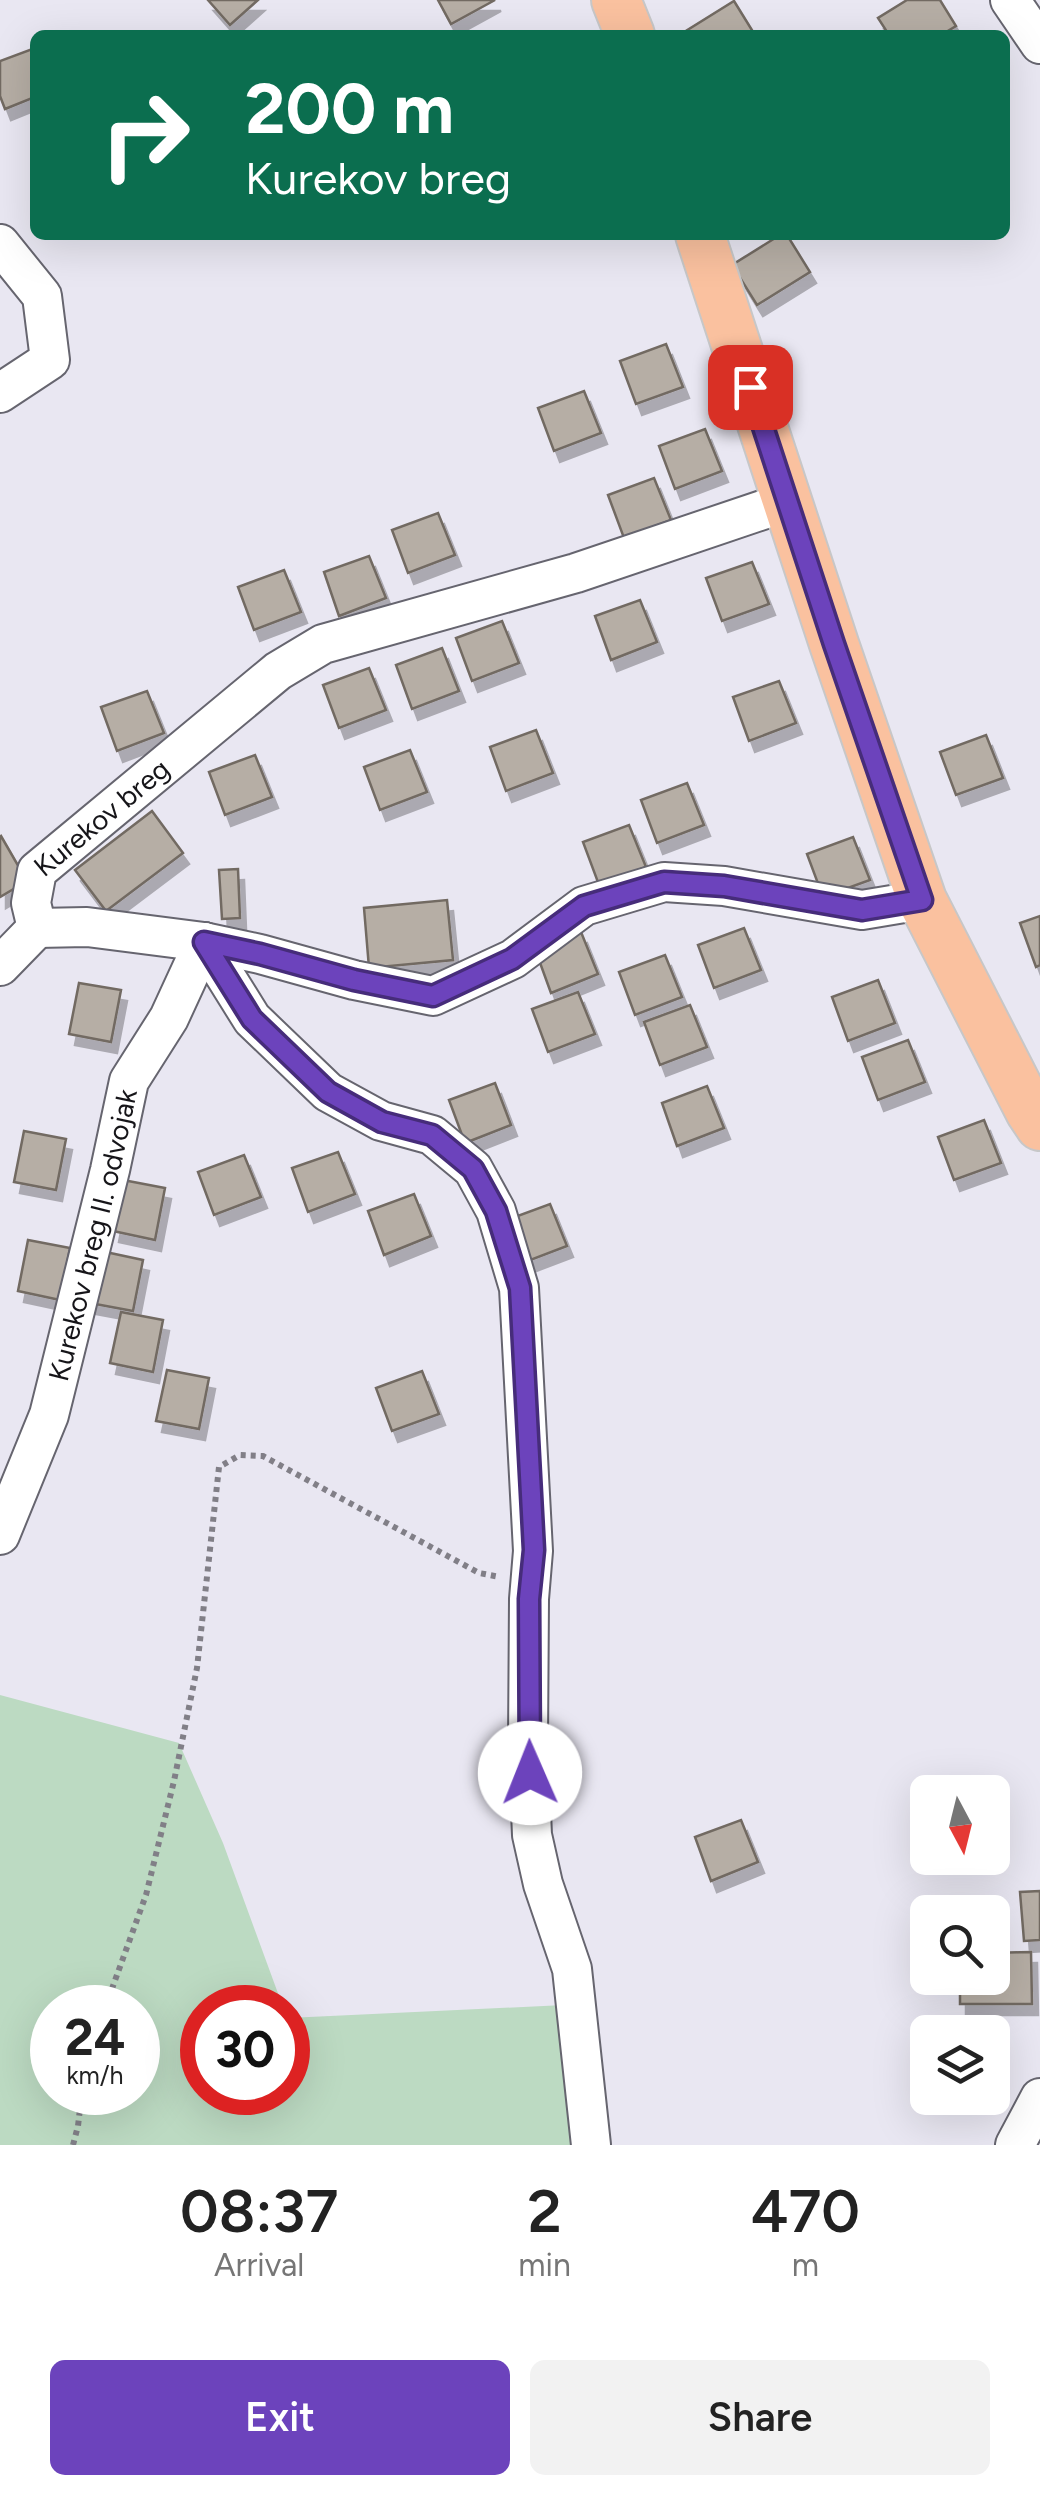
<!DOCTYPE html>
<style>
body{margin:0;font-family:Figtree,sans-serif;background:#f2f2f2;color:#222;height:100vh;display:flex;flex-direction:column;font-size:38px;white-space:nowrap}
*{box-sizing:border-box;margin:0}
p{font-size:32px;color:#767676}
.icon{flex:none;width:55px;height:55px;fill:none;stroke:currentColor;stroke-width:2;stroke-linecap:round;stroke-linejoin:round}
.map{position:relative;height:2145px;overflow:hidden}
.sheet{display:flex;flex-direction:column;background:#fff;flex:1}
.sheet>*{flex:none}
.banner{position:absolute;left:30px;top:30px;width:980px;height:210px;border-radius:15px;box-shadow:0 10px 40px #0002;background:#0b6e4f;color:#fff;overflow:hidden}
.needle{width:65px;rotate:173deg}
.buttons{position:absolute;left:910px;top:1775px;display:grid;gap:20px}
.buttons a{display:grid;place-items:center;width:100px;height:100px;border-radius:15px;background:#fff;box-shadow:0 10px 40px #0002;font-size:50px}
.speed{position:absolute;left:30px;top:1985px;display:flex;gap:20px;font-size:50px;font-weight:700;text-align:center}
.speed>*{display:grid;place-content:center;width:130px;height:130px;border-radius:50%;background:#fff;box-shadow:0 10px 40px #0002;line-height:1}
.speed small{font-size:25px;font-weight:400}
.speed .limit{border:15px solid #d22;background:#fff;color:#111}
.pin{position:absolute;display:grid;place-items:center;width:85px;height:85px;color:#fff;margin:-42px;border-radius:20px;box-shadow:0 5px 15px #0006}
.me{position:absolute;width:110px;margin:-55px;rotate:359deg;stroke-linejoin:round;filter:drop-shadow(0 0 8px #0008)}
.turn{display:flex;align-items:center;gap:35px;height:210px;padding:0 50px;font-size:45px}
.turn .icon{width:130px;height:130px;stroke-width:2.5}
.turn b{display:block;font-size:70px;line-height:85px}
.eta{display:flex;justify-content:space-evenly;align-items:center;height:170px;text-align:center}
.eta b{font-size:60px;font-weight:600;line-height:70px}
.primary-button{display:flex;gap:20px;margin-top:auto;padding:20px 50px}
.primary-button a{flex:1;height:115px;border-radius:15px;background:#6c43bc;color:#fff;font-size:40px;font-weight:600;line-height:115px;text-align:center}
.primary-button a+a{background:#f2f2f2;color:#222}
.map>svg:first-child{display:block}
</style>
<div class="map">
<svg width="1040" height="2145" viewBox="0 0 1040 2145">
<defs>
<filter id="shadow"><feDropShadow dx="6" dy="11" stdDeviation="0" flood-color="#0004"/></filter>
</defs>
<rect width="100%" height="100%" fill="#e9e7f2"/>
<path fill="#bcdac2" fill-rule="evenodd" d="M 0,1695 L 179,1743 L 223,1843 L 283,2007 L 202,2008 L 202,2092 L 288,2092 L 288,2018 L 564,2005 L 573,2145 L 0,2145 ZM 52,2008 L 138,2008 L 138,2092 L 52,2092 Z"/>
<g fill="#b6aea5" stroke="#726a62" stroke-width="2.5" filter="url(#shadow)">
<polygon points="208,0 258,0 230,25"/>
<polygon points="438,0 495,0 451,24"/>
<polygon points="907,0 940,0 956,26 941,35 889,35 878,18"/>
<polygon points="734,1 755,35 682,35 681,34"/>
<polygon points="35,48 35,97 5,109 0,96 0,61"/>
<polygon points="780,235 787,235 810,272 757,305 732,265"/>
<polygon points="666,344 683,387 636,404 620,361"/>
<polygon points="584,391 601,433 554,451 538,408"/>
<polygon points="705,429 722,471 675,489 659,446"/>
<polygon points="654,478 671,520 624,538 608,495"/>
<polygon points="438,513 455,555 408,573 392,530"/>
<polygon points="369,556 386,598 339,616 324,572"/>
<polygon points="752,562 769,604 722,621 706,578"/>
<polygon points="284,570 301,612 254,630 238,587"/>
<polygon points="640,600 657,642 611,660 595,616"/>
<polygon points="502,621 519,663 472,681 456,638"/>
<polygon points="442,648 459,691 412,709 396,665"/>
<polygon points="369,668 386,710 339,728 323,685"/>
<polygon points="779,681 796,723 749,741 733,697"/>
<polygon points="147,691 164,733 117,751 101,707"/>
<polygon points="536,730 553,773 506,791 490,747"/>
<polygon points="986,735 1003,778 956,795 940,752"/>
<polygon points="410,750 427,792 380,810 364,767"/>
<polygon points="255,755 272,797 225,815 209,772"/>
<polygon points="687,783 704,825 657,843 641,800"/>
<polygon points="152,811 183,853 106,911 75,870"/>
<polygon points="629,825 646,867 599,885 583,842"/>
<polygon points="1,836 27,881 0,897 0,837"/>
<polygon points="853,837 870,880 823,897 807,854"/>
<polygon points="238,869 240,918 222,919 219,870"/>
<polygon points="447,900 453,960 369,968 364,908"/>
<polygon points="1040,916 1040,965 1036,967 1020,923"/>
<polygon points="744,928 761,970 714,988 698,945"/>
<polygon points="581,932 598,974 551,993 535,949"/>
<polygon points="665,955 682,997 635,1015 619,972"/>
<polygon points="878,980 895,1023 848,1041 832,997"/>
<polygon points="79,983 121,990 111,1042 69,1034"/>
<polygon points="578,992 595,1034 548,1052 532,1009"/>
<polygon points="690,1005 707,1047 660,1065 644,1022"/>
<polygon points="908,1040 925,1082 878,1100 862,1057"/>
<polygon points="495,1083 511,1125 465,1143 449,1100"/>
<polygon points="707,1086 724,1128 677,1146 662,1103"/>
<polygon points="984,1120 1001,1163 954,1180 938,1137"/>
<polygon points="24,1131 66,1139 56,1190 14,1182"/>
<polygon points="338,1152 355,1194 308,1212 292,1168"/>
<polygon points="244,1155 261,1197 214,1215 198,1172"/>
<polygon points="123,1180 165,1188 155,1240 113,1231"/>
<polygon points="414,1194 431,1236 384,1255 368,1211"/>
<polygon points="550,1204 567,1246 520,1264 504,1221"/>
<polygon points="28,1240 70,1248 60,1300 18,1291"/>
<polygon points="101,1251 143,1260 133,1311 90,1303"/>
<polygon points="121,1312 163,1320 153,1372 110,1363"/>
<polygon points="167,1370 209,1378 199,1429 156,1421"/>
<polygon points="422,1371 439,1414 392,1431 376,1388"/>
<polygon points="741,1820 758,1862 711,1881 695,1837"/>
<polygon points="1040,1891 1040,1940 1024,1941 1020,1892"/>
<polygon points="1031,1952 1032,2004 960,2004 960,1978 992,1978 992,1953"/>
</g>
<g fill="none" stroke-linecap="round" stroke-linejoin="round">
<defs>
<g id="minor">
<polyline points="1010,0 1040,44"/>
<polyline points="0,244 42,296 50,360 0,393"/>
<polyline points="37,928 87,927 204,942 260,954 354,980 433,996 513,959 584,906 664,882 724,886 862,910 922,900"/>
<path id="s1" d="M 37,928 L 31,903 L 37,871 L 278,671 L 323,644 L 576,573 L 789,501"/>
<polyline points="204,942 252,1019 328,1092 381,1121 432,1135 473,1169 496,1211 519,1288 533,1551 529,1599 528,1742 532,1835 543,1884 572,1969 591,2145"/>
<polyline points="0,966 37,928"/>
<path id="s2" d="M 0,1535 L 49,1415 L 110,1170 L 129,1081 L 169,1018 L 204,942"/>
<polyline points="1015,2145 1040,2098"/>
</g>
<g id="major">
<polyline points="616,0 630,35"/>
<polyline points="700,235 834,644 922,900 1030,1111 1040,1126"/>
</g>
</defs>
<use href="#minor" stroke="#66656f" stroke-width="42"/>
<use href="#major" stroke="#c7c7c8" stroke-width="52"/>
<g stroke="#817f87" stroke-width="6" stroke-dasharray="5 5" stroke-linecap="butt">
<polyline points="105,2008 146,1895 174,1781 197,1668 219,1467 240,1455 263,1456 479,1573 500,1577"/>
<polyline points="73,2145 78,2126 82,2092"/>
</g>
<use href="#minor" stroke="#fff" stroke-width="38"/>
<use href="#major" stroke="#fac19f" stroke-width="48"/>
</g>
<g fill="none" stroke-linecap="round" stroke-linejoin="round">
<defs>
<polyline id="route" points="530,1773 529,1599 534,1550 520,1288 496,1211 473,1169 432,1135 382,1122 328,1092 252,1019 204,942 260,954 354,980 433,996 512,959 584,906 664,882 724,886 862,910 922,900 834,644 750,387"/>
</defs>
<use href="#route" stroke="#462c7a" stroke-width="25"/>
<use href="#route" stroke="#6c43bc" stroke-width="18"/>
</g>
<g text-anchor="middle" stroke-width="8" stroke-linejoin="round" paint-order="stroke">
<g font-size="28" fill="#161519" stroke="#e9e7f2">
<text dy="10" stroke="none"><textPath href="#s1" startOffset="142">Kurekov breg</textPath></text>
<text dy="10" stroke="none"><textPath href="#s2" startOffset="315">Kurekov breg II. odvojak</textPath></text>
</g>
</g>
</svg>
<div class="buttons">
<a><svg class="needle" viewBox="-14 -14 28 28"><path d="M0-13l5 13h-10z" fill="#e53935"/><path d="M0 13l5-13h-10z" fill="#767676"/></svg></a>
<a><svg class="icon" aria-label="search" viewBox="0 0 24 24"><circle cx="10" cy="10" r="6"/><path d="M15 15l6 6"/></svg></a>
<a><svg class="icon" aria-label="layers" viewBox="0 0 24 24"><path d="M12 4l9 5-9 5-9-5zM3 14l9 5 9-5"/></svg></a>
</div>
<div class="speed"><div>24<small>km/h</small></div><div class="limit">30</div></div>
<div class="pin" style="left:750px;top:387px;background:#d93025"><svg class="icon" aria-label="arrive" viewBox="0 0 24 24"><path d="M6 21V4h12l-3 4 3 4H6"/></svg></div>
<svg class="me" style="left:530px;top:1773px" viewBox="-20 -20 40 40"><circle r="19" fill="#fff"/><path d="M0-13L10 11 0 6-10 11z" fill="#6c43bc"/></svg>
<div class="banner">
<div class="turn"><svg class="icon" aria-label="right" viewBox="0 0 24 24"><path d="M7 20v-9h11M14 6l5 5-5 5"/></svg><div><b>200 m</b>Kurekov breg</div></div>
</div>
</div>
<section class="sheet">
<div class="eta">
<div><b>08:37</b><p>Arrival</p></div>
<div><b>2</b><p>min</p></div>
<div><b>470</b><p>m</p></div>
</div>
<div class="primary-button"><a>Exit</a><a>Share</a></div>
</section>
